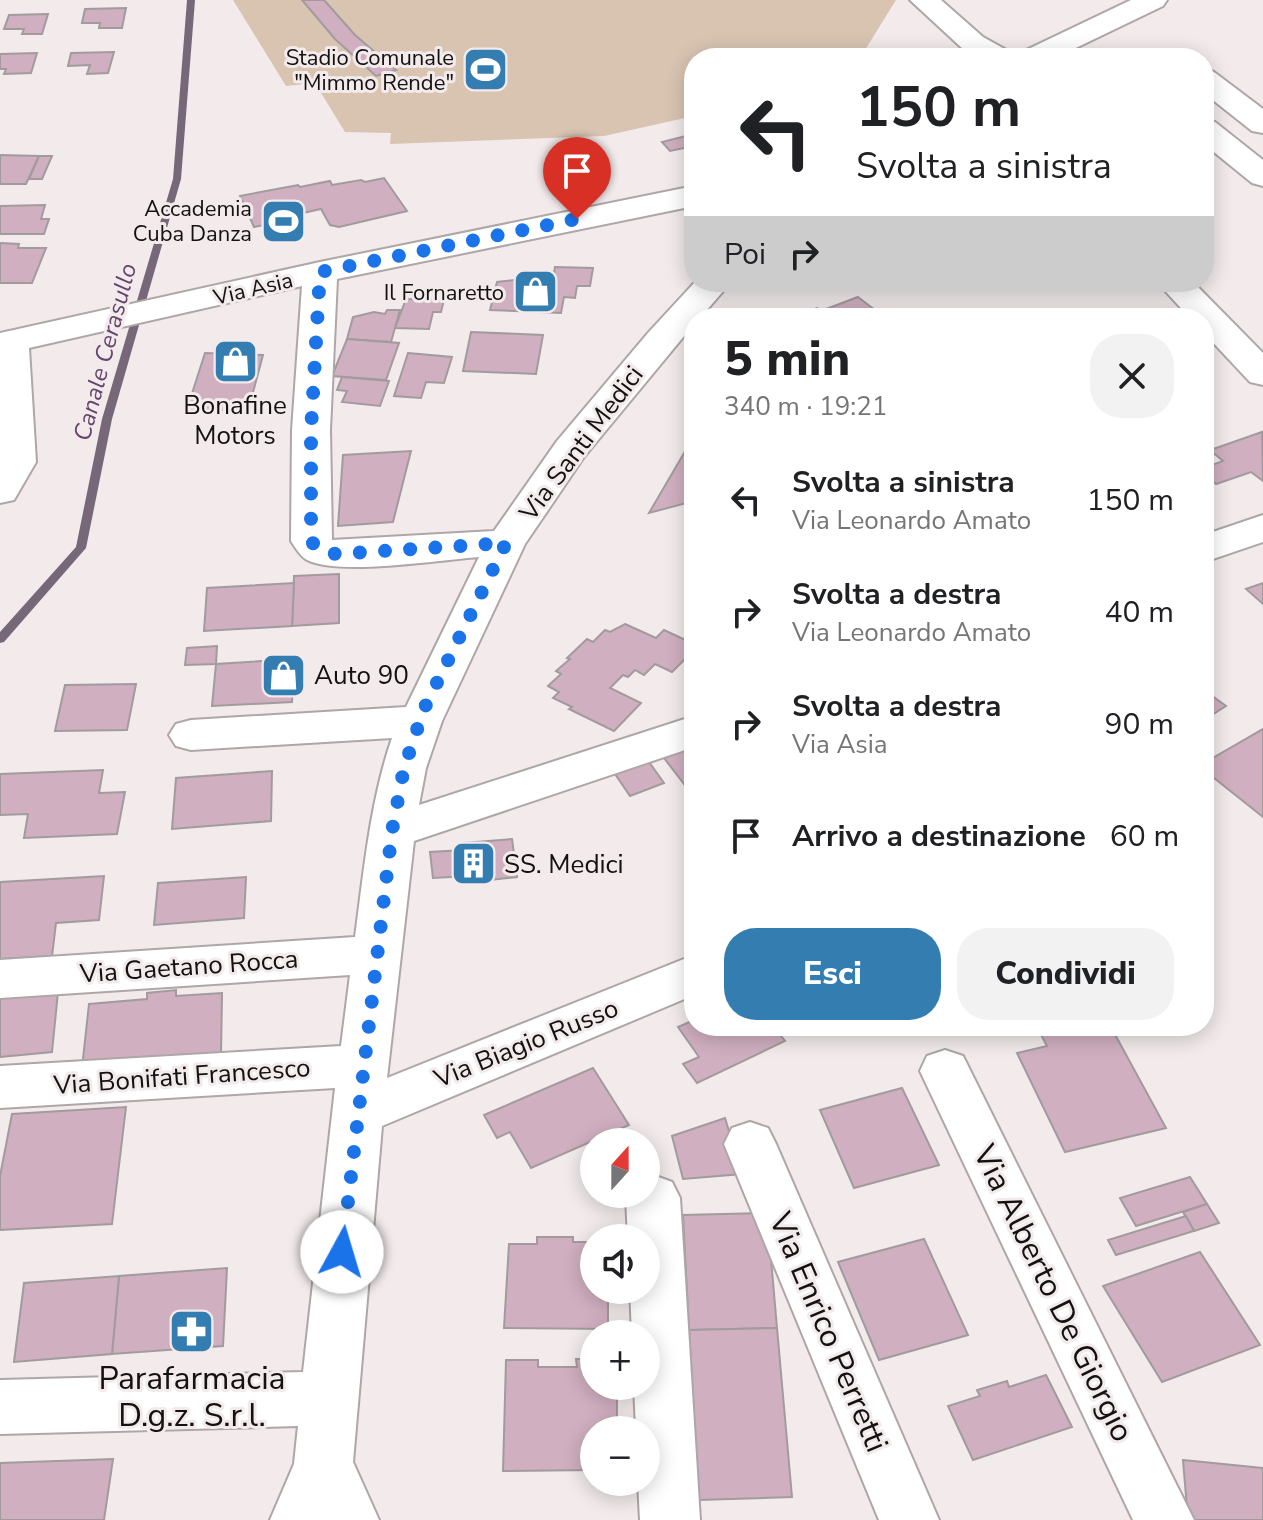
<!DOCTYPE html>
<html lang="it">
<meta charset="utf-8">
<style>
body{margin:0;font-family:"Nunito Sans",sans-serif;background:#f2f2f2;color:#202124;height:100vh;display:flex;flex-direction:column;font-size:30px;white-space:nowrap}
*{box-sizing:border-box;margin:0}
p{font-size:26px;color:#757577}
.icon{flex:none;width:44px;height:44px;fill:none;stroke:currentColor;stroke-width:2;stroke-linecap:round;stroke-linejoin:round}
.map{position:relative;flex:1;overflow:hidden}
.sheet{position:absolute;left:684px;top:308px;width:530px;height:728px;display:flex;flex-direction:column;background:#fff;border-radius:32px;box-shadow:0 4px 20px #0003}
.sheet>*{flex:none}
.guide{position:absolute;left:684px;top:48px;width:530px;height:244px;border-radius:32px;box-shadow:0 4px 20px #0003;background:#fff;color:#202124;overflow:hidden}
.needle{width:52px;rotate:21deg}
.tools{position:absolute;left:580px;top:1128px;display:grid;gap:16px}
.tools a{display:grid;place-items:center;width:80px;height:80px;border-radius:50%;background:#fff;box-shadow:0 4px 20px #0003;font-size:40px}
.pin{position:absolute;display:grid;place-items:center;width:68px;height:68px;color:#fff;margin:-82px -34px;border-radius:50% 50% 50% 0;rotate:-45deg;box-shadow:0 0 8px #0007}
.pin .icon{rotate:45deg}
.me{position:absolute;width:88px;margin:-44px;rotate:6deg;stroke-linejoin:round;filter:drop-shadow(0 0 6px #0008)}
.turn{display:flex;align-items:center;gap:28px;height:168px;padding:0 40px;font-size:36px}
.turn .icon{width:104px;height:104px;stroke-width:2.5}
.turn b{display:block;font-size:56px;line-height:68px}
.then{display:flex;align-items:center;height:76px;padding:0 40px;background:#0003;gap:16px;font-size:30px}
.round{display:grid;place-items:center;flex:none;width:84px;height:84px;border-radius:32px;background:#f2f2f2}
.head{display:flex;align-items:center;justify-content:space-between;height:136px;padding:0 40px}
h1{font-size:48px;font-weight:800;line-height:60px}
.cta{display:flex;gap:16px;margin-top:auto;padding:16px 40px}
.cta a{flex:1;height:92px;border-radius:32px;background:#347db1;color:#fff;font-size:32px;font-weight:800;line-height:92px;text-align:center}
.cta a+a{background:#f2f2f2;color:#202124}
ul{padding:0;list-style:none}
li{display:flex;align-items:center;gap:24px;height:112px;padding:0 40px}
li div{flex:1}
li b{display:block;font-size:30px}
li em{font-style:normal}
.map>svg:first-child{display:block}
</style>
<div class="map">
<svg width="1263" height="1520" viewBox="0 0 1263 1520">
<rect width="100%" height="100%" fill="#f2eaeb"/>
<polygon fill="#d9c4b2" points="233,0 896,0 860,58 694,58 694,116 604,136 390,144 391,133 345,132 315,83 286,86"/>
<g fill="none" stroke-linecap="round" stroke-linejoin="round">
<polygon fill="#766879" fill-rule="evenodd" points="187,0 195,0 181,179 112,419 86,548 4,642 0,643 0,632 76,547 102,419 173,179"/>
</g>
<g fill="#d0afc0" stroke="#a29b9e" stroke-width="2">
<polygon points="302,0 324,0 355,35 396,70 376,76 335,39"/>
<polygon points="126,8 122,28 99,28 100,23 82,23 85,9"/>
<polygon points="48,14 42,34 22,34 24,29 4,29 9,15"/>
<polygon points="114,52 108,73 87,74 90,65 68,66 71,53"/>
<polygon points="37,53 31,73 4,74 6,69 0,69 0,54"/>
<polygon points="690,135 694,146 670,151 662,142"/>
<polygon points="0,155 39,156 26,184 0,184"/>
<polygon points="39,156 52,156 42,179 29,179"/>
<polygon points="384,178 407,211 339,227 330,225 321,209 294,215 295,219 254,227 240,196 298,185 300,187 330,181 332,185 361,180 365,182"/>
<polygon points="45,205 41,219 49,219 44,234 0,234 0,206"/>
<polygon points="0,243 19,244 18,248 46,248 32,283 0,283"/>
<polygon points="555,267 593,268 590,286 577,286 575,298 564,297 561,313 490,310 497,282 525,279 526,271 554,273"/>
<polygon points="858,297 884,317 794,316 817,308 821,311"/>
<polygon points="406,299 444,300 441,312 433,312 429,329 395,328"/>
<polygon points="387,310 400,310 391,342 347,339 353,317 374,312 385,314"/>
<polygon points="471,332 543,335 536,374 463,371"/>
<polygon points="347,339 399,343 386,380 332,376"/>
<polygon points="205,353 263,355 248,411 187,409"/>
<polygon points="408,353 452,357 444,383 426,382 421,398 394,396"/>
<polygon points="342,377 389,381 380,406 342,402 347,391 337,390"/>
<polygon points="1262,432 1263,481 1251,472 1216,484 1204,473 1204,468 1223,461 1210,450"/>
<polygon points="694,436 694,501 649,513"/>
<polygon points="411,451 393,522 338,526 343,455"/>
<polygon points="339,574 339,623 292,626 294,576"/>
<polygon points="294,583 292,626 204,631 207,588"/>
<polygon points="1263,583 1263,604 1246,589"/>
<polygon points="625,624 656,638 664,630 694,644 694,650 672,672 655,664 644,675 635,670 628,677 623,675 610,688 641,703 614,731 569,709 572,707 553,698 559,692 548,686 561,674 556,671 570,659 567,658 587,639 593,642 605,630 610,632"/>
<polygon points="217,646 216,664 185,665 187,648"/>
<polygon points="294,659 292,702 212,706 216,664"/>
<polygon points="136,684 127,730 55,731 65,685"/>
<polygon points="1204,690 1226,706 1204,720"/>
<polygon points="1263,729 1263,817 1204,770 1204,763"/>
<polygon points="694,746 694,792 691,793 664,758"/>
<polygon points="649,762 664,783 630,796 615,774"/>
<polygon points="103,770 99,793 125,792 117,834 24,838 28,814 0,815 0,774"/>
<polygon points="272,771 271,821 172,829 176,778"/>
<polygon points="512,839 517,877 472,882 469,876 433,878 430,852 464,850 464,843"/>
<polygon points="104,876 99,920 56,923 52,956 0,959 0,882"/>
<polygon points="246,877 244,918 154,925 158,883"/>
<polygon points="0,990 58,992 52,1052 0,1057"/>
<polygon points="176,990 176,996 222,993 221,1056 82,1068 89,1004 147,999 147,993"/>
<polygon points="694,1020 694,1026 773,1026 785,1041 697,1083 683,1064 699,1057 678,1027"/>
<polygon points="1052,1026 1084,1026 1089,1034 1112,1029 1166,1128 1065,1152 1017,1053 1047,1046 1038,1029"/>
<polygon points="593,1068 629,1125 531,1168 510,1132 497,1138 484,1115"/>
<polygon points="902,1088 939,1165 854,1188 820,1110"/>
<polygon points="126,1107 112,1224 0,1230 0,1176 12,1114"/>
<polygon points="725,1118 742,1174 683,1179 672,1136"/>
<polygon points="1190,1177 1207,1204 1136,1226 1120,1198"/>
<polygon points="1207,1204 1219,1223 1194,1231 1183,1212"/>
<polygon points="767,1213 777,1328 689,1330 683,1215"/>
<polygon points="1186,1216 1194,1231 1116,1255 1108,1240"/>
<polygon points="537,1237 573,1237 573,1242 594,1242 594,1290 608,1290 608,1329 504,1328 509,1244 537,1244"/>
<polygon points="924,1239 968,1335 879,1360 838,1262"/>
<polygon points="1200,1252 1260,1345 1162,1382 1103,1286"/>
<polygon points="227,1268 223,1346 112,1354 119,1276"/>
<polygon points="119,1276 112,1354 14,1362 24,1283"/>
<polygon points="777,1328 792,1497 699,1500 689,1330"/>
<polygon points="576,1359 594,1359 594,1386 617,1386 617,1430 594,1430 594,1470 503,1471 506,1360 538,1360 538,1367 577,1367"/>
<polygon points="1046,1375 1072,1427 973,1460 948,1406 980,1396 977,1390 1007,1381 1009,1387"/>
<polygon points="113,1459 104,1520 0,1520 0,1463"/>
<polygon points="1183,1460 1263,1468 1263,1520 1188,1520"/>
</g>
<g fill="none" stroke-linecap="round" stroke-linejoin="round">
<defs>
<g id="minor">
<polygon points="910,0 941,0 983,37 1010,52 1015,58 979,58 963,49"/>
<polygon points="1131,0 1167,0 1163,6 1055,58 1017,58 1022,52"/>
<polygon points="1204,69 1214,72 1263,109 1263,133 1252,131 1204,93"/>
<polygon points="1204,120 1215,122 1263,160 1263,186 1252,183 1204,144"/>
<path d="M 694,186 L 694,206 L 337,279 L 330,430 L 332,540 L 494,531 L 557,441 L 648,333 L 695,282 L 731,282 L 700,318 L 694,318 L 694,324 L 584,457 L 525,544 L 442,721 L 426,768 L 419,805 L 694,716 L 694,747 L 414,841 L 387,1078 L 694,955 L 694,995 L 382,1126 L 353,1462 L 379,1520 L 270,1520 L 294,1464 L 298,1426 L 0,1434 L 0,1380 L 303,1372 L 335,1088 L 0,1108 L 0,1066 L 341,1046 L 350,975 L 0,998 L 0,960 L 355,937 C 364,870 370,802 392,738 L 191,750 L 176,746 L 169,735 L 176,724 L 191,720 L 406,707 L 479,557 C 439,560 340,576 307,560 C 300,556 295,547 291,541 L 292,430 L 302,286 L 29,348 L 36,462 L 14,500 L 0,503 L 0,333 L 320,262 Z"/>
<polygon points="1157,282 1193,282 1263,353 1263,385 1250,382 1204,333 1204,318 1190,318"/>
<polygon points="1263,515 1263,542 1204,562 1204,535"/>
<polygon points="945,1050 963,1056 1194,1520 1133,1520 920,1071 927,1056"/>
<polygon points="750,1122 768,1128 776,1144 939,1520 879,1520 724,1144 732,1128"/>
<polygon points="653,1175 672,1182 680,1198 700,1520 640,1520 638,1482 646,1482 646,1430 636,1430 634,1386 646,1386 646,1334 632,1334 630,1290 646,1290 646,1238 628,1238 626,1198 628,1194 646,1194 646,1177"/>
</g>
</defs>
<use href="#minor" stroke="#aea6a7" stroke-width="4"/>
<use href="#minor" fill="#fff" fill-rule="evenodd"/>
</g>
<g fill="none" stroke-linecap="round" stroke-linejoin="round">
<polyline stroke="#1a73e8" stroke-width="14" stroke-dasharray="0 25.2" points="342,1252 392,831 404,768 424,709 506,543 336,554 319,550 311,541 311,430 320,272 577,219"/>
</g>
<defs>
<symbol id="stadium-square" viewBox="-11 -11 22 22"><rect x="-9" y="-9" width="18" height="18" rx="4" fill="#347db1" stroke="#f2eaeb"/><path d="M0-5a6.5 5 0 1 0 0 10a6.5 5 0 1 0 0-10ZM-3.5-1.8h7v3.6h-7Z" fill="#fff"/></symbol>
<symbol id="shop-square" viewBox="-11 -11 22 22"><rect x="-9" y="-9" width="18" height="18" rx="4" fill="#347db1" stroke="#f2eaeb"/><path d="M-5-2.5h2.3a2.7 3.5 0 0 1 5.4 0H5L5.5 6h-11ZM-1.5-2.5h3a1.5 2.3 0 0 0-3 0Z" fill="#fff"/></symbol>
<symbol id="building-square" viewBox="-11 -11 22 22"><rect x="-9" y="-9" width="18" height="18" rx="4" fill="#347db1" stroke="#f2eaeb"/><path d="M-4-6H4V6H1V3H-1V6H-4ZM-2.5-4.3h1.7v1.8h-1.7ZM.8-4.3h1.7v1.8H.8ZM-2.5-1h1.7V.8h-1.7ZM.8-1h1.7V.8H.8Z" fill="#fff"/></symbol>
<symbol id="pharmacy-square" viewBox="-11 -11 22 22"><rect x="-9" y="-9" width="18" height="18" rx="4" fill="#347db1" stroke="#f2eaeb"/><path d="M-2-6h4v4h4v4h-4v4h-4v-4h-4v-4h4Z" fill="#fff"/></symbol>
</defs>
<g fill-rule="evenodd">
<use href="#stadium-square" x="460" y="44" width="51" height="51"/>
<use href="#stadium-square" x="258" y="196" width="51" height="51"/>
<use href="#shop-square" x="510" y="266" width="51" height="51"/>
<use href="#shop-square" x="210" y="336" width="51" height="51"/>
<use href="#shop-square" x="258" y="650" width="51" height="51"/>
<use href="#building-square" x="448" y="838" width="51" height="51"/>
<use href="#pharmacy-square" x="166" y="1306" width="51" height="51"/>
</g>
<g text-anchor="middle" stroke-width="6" stroke-linejoin="round" paint-order="stroke">
<g font-size="22" fill="#131111" stroke="#f2eaeb" text-anchor="end">
<text x="454" y="65">Stadio Comunale<tspan x="454" dy="25">"Mimmo Rende"</tspan></text>
<text x="252" y="216">Accademia<tspan x="252" dy="25">Cuba Danza</tspan></text>
<text x="504" y="300">Il Fornaretto</text>
</g>
<g font-size="22" fill="#131111" stroke="#f2eaeb">
<text transform="translate(253 288) rotate(-13)" y="8">Via Asia</text>
</g>
<g font-size="24" font-style="italic" fill="#65456d" stroke="#f2eaeb">
<text transform="translate(105 352) rotate(-75)" y="8">Canale Cerasullo</text>
</g>
<g font-size="26" fill="#131111" stroke="#f2eaeb" text-anchor="start">
<text x="235" y="414" text-anchor="middle">Bonafine<tspan x="235" dy="30">Motors</tspan></text>
<text x="314" y="684">Auto 90</text>
<text x="504" y="873">SS. Medici</text>
</g>
<g font-size="26" fill="#131111" stroke="#f2eaeb">
<text transform="translate(581 443) rotate(-53)" y="9">Via Santi Medici</text>
<text transform="translate(189 966) rotate(-4)" y="9">Via Gaetano Rocca</text>
<text transform="translate(526 1043) rotate(-22)" y="9">Via Biagio Russo</text>
<text transform="translate(182 1076) rotate(-4)" y="9">Via Bonifati Francesco</text>
</g>
<g font-size="32" fill="#131111" stroke="#f2eaeb">
<text transform="translate(1054 1293) rotate(64)" y="11">Via Alberto De Giorgio</text>
<text transform="translate(829 1332) rotate(67)" y="11">Via Enrico Perretti</text>
</g>
<g font-size="32" fill="#131111" stroke="#f2eaeb">
<text x="192" y="1389">Parafarmacia<tspan x="192" dy="37">D.g.z. S.r.l.</tspan></text>
</g>
</g>
</svg>
<div class="tools">
<a><svg class="needle" viewBox="-14 -14 28 28"><path d="M0-13l5 13h-10z" fill="#e53935"/><path d="M0 13l5-13h-10z" fill="#757577"/></svg></a>
<a><svg class="icon" aria-label="sound" viewBox="0 0 24 24"><path d="M4 9h4l5-4v14l-5-4H4zM17 9q2 3 0 6"/></svg></a>
<a>+</a>
<a>−</a>
</div>
<div class="pin" style="left:577px;top:219px;background:#d93025"><svg class="icon" aria-label="arrive" viewBox="0 0 24 24"><path d="M6 21V4h12l-3 4 3 4H6"/></svg></div>
<svg class="me" style="left:342px;top:1252px" viewBox="-20 -20 40 40"><circle r="19" fill="#fff"/><path d="M0-13L10 11 0 6-10 11z" fill="#1a73e8"/></svg>
<div class="guide">
<div class="turn"><svg class="icon" aria-label="left" viewBox="0 0 24 24"><path d="M17 20v-9H6M10 6l-5 5 5 5"/></svg><div><b>150 m</b>Svolta a sinistra</div></div>
<div class="then">Poi<svg class="icon" aria-label="right" viewBox="0 0 24 24"><path d="M7 20v-9h11M14 6l5 5-5 5"/></svg></div>
</div>
<section class="sheet">
<div class="head"><div><h1>5 min</h1><p>340 m · 19:21</p></div><a class="round"><svg class="icon" aria-label="close" viewBox="0 0 24 24"><path d="M6 6l12 12M18 6L6 18"/></svg></a></div>
<ul>
<li><svg class="icon" aria-label="left" viewBox="0 0 24 24"><path d="M17 20v-9H6M10 6l-5 5 5 5"/></svg><div><b>Svolta a sinistra</b><p>Via Leonardo Amato</p></div><em>150 m</em></li>
<li><svg class="icon" aria-label="right" viewBox="0 0 24 24"><path d="M7 20v-9h11M14 6l5 5-5 5"/></svg><div><b>Svolta a destra</b><p>Via Leonardo Amato</p></div><em>40 m</em></li>
<li><svg class="icon" aria-label="right" viewBox="0 0 24 24"><path d="M7 20v-9h11M14 6l5 5-5 5"/></svg><div><b>Svolta a destra</b><p>Via Asia</p></div><em>90 m</em></li>
<li><svg class="icon" aria-label="arrive" viewBox="0 0 24 24"><path d="M6 21V4h12l-3 4 3 4H6"/></svg><div><b>Arrivo a destinazione</b></div><em>60 m</em></li>
</ul>
<div class="cta"><a>Esci</a><a>Condividi</a></div>
</section>
</div>
